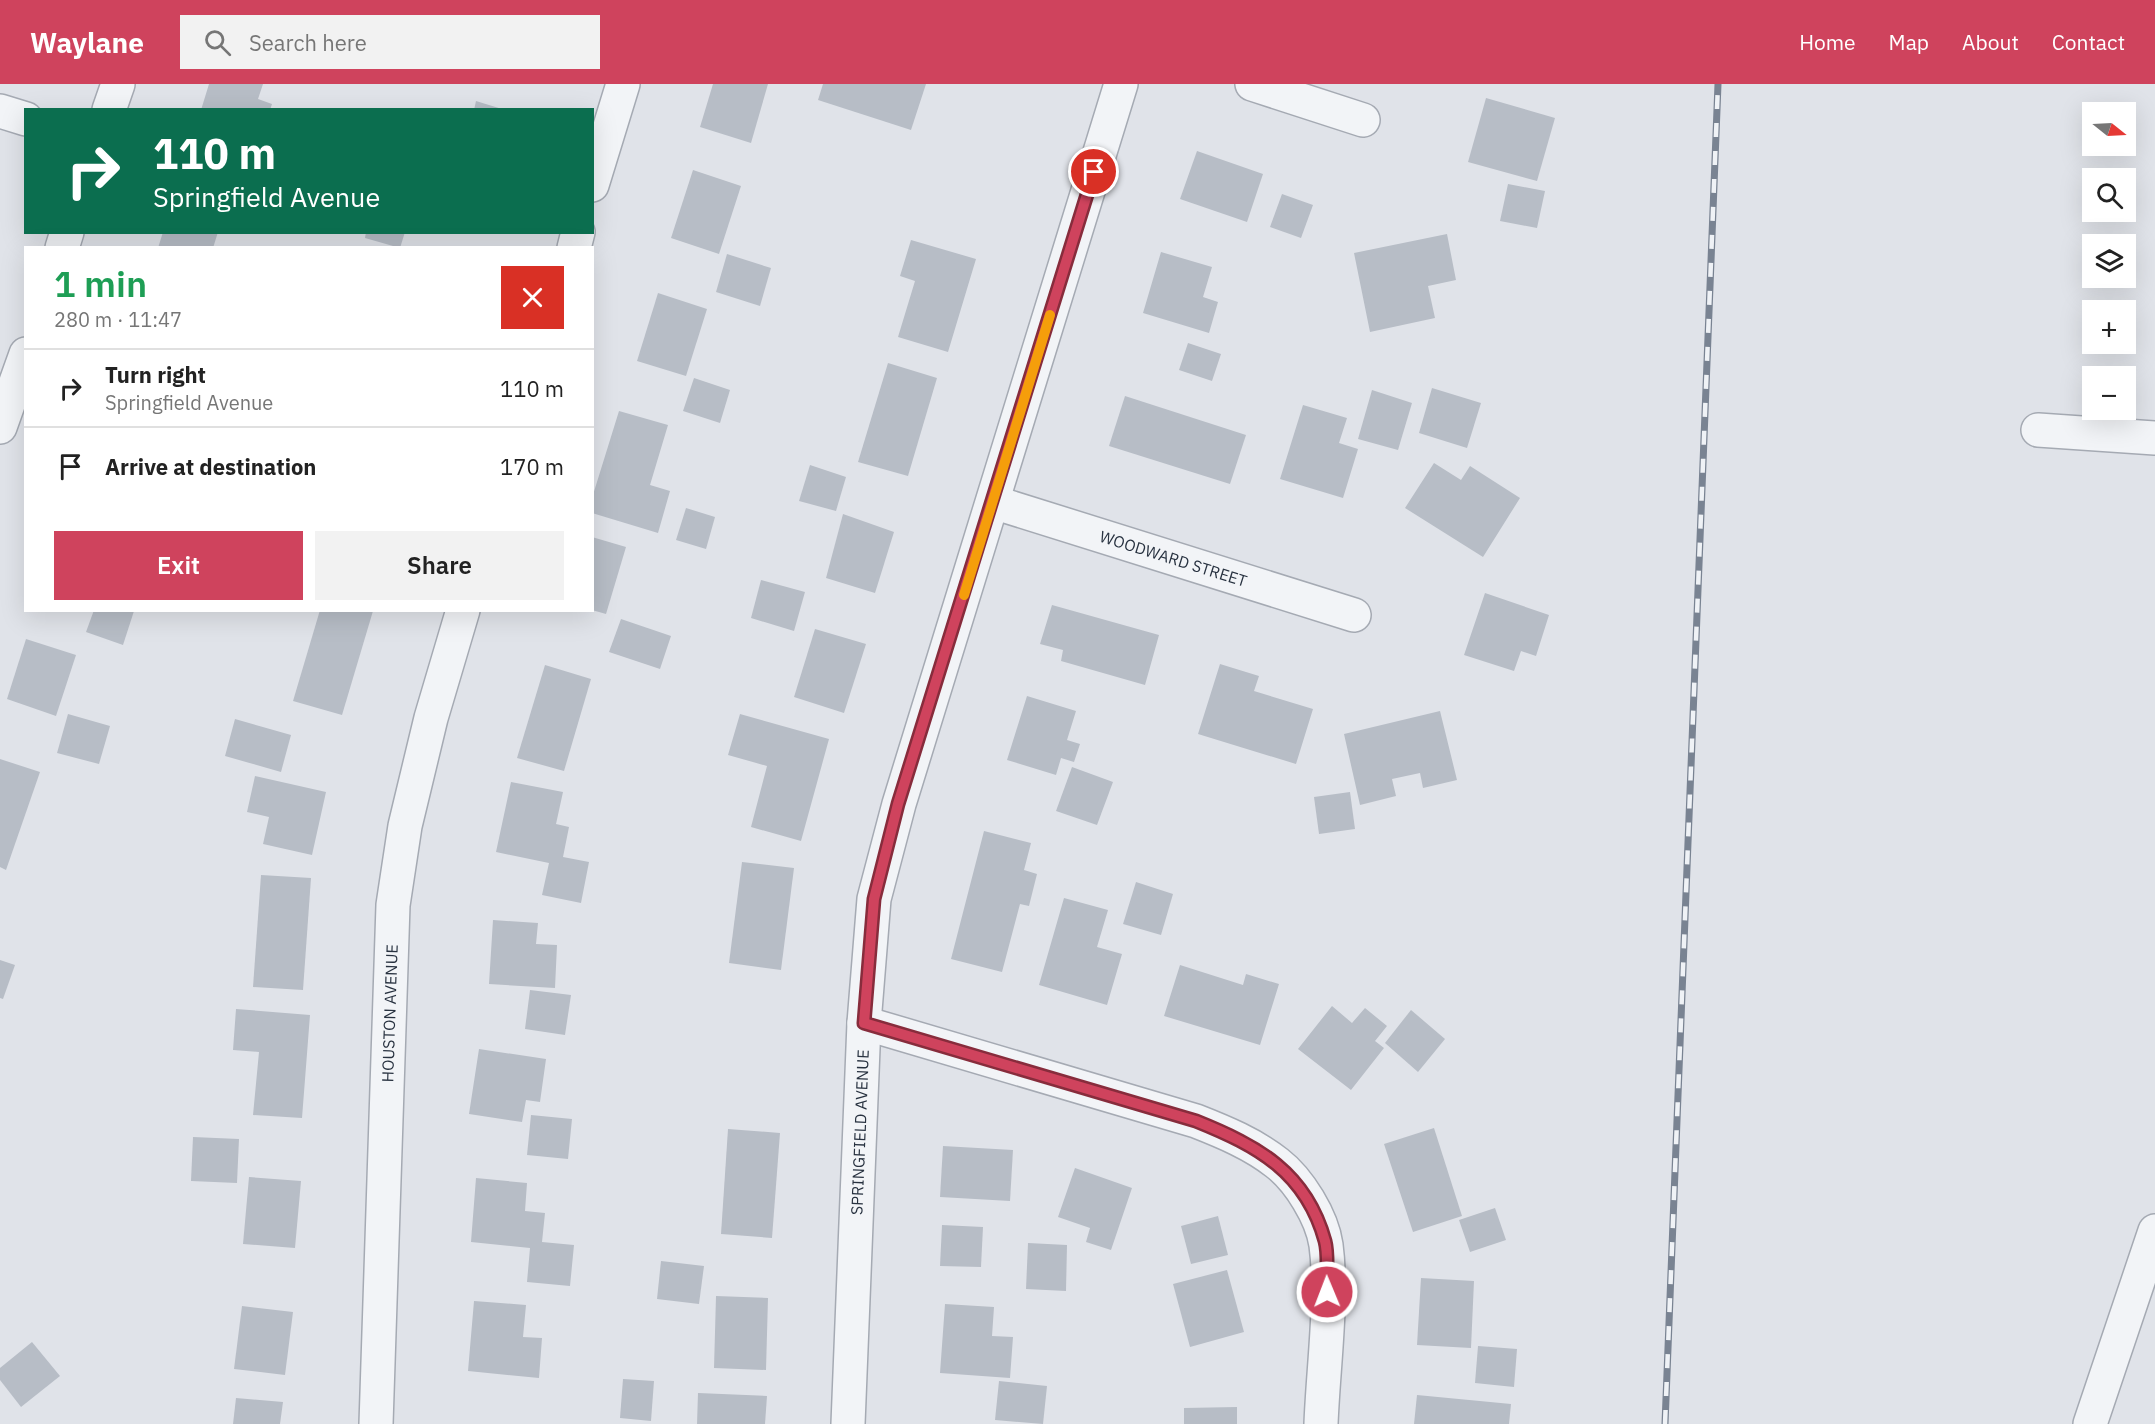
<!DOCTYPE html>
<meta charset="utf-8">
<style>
body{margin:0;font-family:"IBM Plex Sans",sans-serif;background:#f2f2f2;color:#222;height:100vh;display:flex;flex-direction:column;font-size:22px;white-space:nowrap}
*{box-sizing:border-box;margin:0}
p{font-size:20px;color:#767676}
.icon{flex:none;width:33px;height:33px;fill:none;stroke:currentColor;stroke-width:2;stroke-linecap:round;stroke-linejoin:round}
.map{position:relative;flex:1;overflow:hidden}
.sheet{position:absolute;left:24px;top:162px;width:570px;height:366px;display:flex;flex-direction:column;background:#fff;border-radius:0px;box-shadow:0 6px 24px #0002}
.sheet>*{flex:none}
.hud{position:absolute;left:24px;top:24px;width:570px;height:126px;border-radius:0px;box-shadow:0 6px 24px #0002;background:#0b6e4f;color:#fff;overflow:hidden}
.needle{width:39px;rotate:108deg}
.tools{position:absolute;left:2082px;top:18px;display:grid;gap:12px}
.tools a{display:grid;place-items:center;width:54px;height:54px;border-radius:0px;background:#fff;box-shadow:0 6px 24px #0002;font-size:30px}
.pin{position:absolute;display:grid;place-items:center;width:51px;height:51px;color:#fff;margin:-26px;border:3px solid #fff;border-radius:50%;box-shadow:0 2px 6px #0007}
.me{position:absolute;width:66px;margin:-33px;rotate:359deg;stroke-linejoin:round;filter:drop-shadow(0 0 4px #0008)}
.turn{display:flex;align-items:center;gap:21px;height:126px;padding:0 30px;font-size:27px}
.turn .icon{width:78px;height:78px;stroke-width:2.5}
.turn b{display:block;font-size:42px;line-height:51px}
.round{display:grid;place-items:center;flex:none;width:63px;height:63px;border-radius:0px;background:#f2f2f2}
.head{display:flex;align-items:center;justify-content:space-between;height:102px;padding:0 30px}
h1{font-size:36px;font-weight:600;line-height:45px;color:#1e9e55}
.cta{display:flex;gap:12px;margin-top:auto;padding:12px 30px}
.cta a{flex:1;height:69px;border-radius:0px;background:#cf435d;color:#fff;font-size:24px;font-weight:600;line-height:69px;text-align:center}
.cta a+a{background:#f2f2f2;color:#222}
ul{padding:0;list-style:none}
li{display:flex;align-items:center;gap:18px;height:78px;padding:0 30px;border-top:2px solid #e0e0e0}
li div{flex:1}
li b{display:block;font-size:22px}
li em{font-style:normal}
header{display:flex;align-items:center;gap:36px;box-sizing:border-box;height:84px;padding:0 30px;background:#cf435d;color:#fff}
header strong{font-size:28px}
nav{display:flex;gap:33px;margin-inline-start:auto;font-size:21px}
.search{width:420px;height:54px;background:#f2f2f2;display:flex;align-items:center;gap:15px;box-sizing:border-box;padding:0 21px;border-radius:0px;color:#767676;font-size:22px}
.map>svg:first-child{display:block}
</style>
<header>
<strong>Waylane</strong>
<div class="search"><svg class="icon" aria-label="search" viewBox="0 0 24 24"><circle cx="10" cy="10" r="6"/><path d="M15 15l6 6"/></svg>Search here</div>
<nav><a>Home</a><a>Map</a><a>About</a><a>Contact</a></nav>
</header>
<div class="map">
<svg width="2155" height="1340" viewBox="0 0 2155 1340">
<rect width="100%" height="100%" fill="#e0e3e9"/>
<g fill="#b7bdc6">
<polygon points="209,0 263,0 258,15 272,20 270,26 201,26"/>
<polygon points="713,0 768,0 751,59 700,43"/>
<polygon points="823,0 926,0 911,46 818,16"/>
<polygon points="1486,14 1555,34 1537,97 1468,78"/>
<polygon points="476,17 502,25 502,26 474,26"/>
<polygon points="1197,67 1263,90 1247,138 1180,115"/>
<polygon points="693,86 741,102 719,170 671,154"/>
<polygon points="1508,100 1545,107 1537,144 1500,137"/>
<polygon points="1282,110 1313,121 1301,154 1270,143"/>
<polygon points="163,148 218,148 213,164 158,164"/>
<polygon points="366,148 405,148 400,164 365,154"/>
<polygon points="1447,150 1456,196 1428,202 1435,234 1370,248 1354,169"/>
<polygon points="911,156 976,175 948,268 898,253 915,197 900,192"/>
<polygon points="1161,168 1212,183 1203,213 1218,218 1209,249 1143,229"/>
<polygon points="727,170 771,184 760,222 716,208"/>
<polygon points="658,209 707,225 686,292 637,277"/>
<polygon points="1188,259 1221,270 1212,297 1179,286"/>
<polygon points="888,279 937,294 908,392 858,378"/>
<polygon points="694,294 730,306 720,339 683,327"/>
<polygon points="1432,304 1481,319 1467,364 1419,349"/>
<polygon points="1372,306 1412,319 1398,366 1358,355"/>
<polygon points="1125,312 1246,351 1230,400 1109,362"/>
<polygon points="1303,321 1347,334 1339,359 1358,365 1343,414 1280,395"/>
<polygon points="619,327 668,341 650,401 670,407 658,449 592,429 592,414"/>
<polygon points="1434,379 1461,396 1470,382 1520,414 1483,473 1405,424"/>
<polygon points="810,381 846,393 836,427 799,417"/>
<polygon points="686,424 715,433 706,465 676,456"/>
<polygon points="843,430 894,448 875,509 826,494"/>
<polygon points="592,453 626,463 606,530 592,526"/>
<polygon points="761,496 805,508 794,547 751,534"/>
<polygon points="1485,509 1549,531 1536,572 1521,567 1514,587 1464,571"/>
<polygon points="1052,521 1159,551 1145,601 1061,577 1063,566 1040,560"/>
<polygon points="94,526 134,527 123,561 86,548"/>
<polygon points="320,526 373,527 342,631 293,617"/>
<polygon points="621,535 671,552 660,585 609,568"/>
<polygon points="815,545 866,560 844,629 794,613"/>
<polygon points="26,555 76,571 56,632 7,615"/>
<polygon points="1220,580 1259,592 1254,607 1313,625 1296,680 1198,650"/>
<polygon points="545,581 591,595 564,687 517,674"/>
<polygon points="1027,612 1076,627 1067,656 1080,660 1074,678 1061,674 1056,691 1007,676"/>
<polygon points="1440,627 1457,696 1423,704 1420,689 1392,695 1396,712 1360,721 1344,650"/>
<polygon points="68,630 110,642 99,680 57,669"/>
<polygon points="740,630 829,655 801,757 751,743 767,682 728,671"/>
<polygon points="235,635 291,651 281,688 225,672"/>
<polygon points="0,675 40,688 6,786 0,783"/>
<polygon points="1072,683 1113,698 1097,741 1056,727"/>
<polygon points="255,692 326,708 312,771 263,760 269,733 247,728"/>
<polygon points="511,698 563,708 556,740 569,743 563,773 589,778 581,819 542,811 549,779 496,768"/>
<polygon points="1350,708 1355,745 1319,750 1314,713"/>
<polygon points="984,747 1031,759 1024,786 1037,790 1029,822 1020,820 1002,888 951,875"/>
<polygon points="742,778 794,784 781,886 729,879"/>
<polygon points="261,791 311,794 303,906 253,903"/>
<polygon points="1136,798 1173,810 1161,851 1123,840"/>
<polygon points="1064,814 1108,826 1097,863 1122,870 1107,921 1039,901"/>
<polygon points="493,836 538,839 536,860 557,861 555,904 489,900"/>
<polygon points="0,876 15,881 3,915 0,914"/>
<polygon points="1180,881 1243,901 1246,890 1279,900 1260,961 1164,932"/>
<polygon points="530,906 571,911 565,951 525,945"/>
<polygon points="1332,922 1352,939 1365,924 1387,942 1375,957 1384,964 1351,1006 1298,965"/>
<polygon points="236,925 310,931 302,1034 253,1031 259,968 233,966"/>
<polygon points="1411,926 1445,955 1418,988 1385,959"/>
<polygon points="479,965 546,975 540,1018 526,1016 522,1038 469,1030"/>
<polygon points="531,1031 572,1035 568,1075 527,1071"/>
<polygon points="1434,1044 1462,1132 1413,1148 1384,1060"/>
<polygon points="728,1045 780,1049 772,1154 721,1150"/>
<polygon points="193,1053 239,1055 237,1099 191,1097"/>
<polygon points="943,1062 1013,1066 1010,1117 940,1113"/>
<polygon points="1075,1084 1132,1104 1111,1166 1086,1158 1090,1144 1058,1133"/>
<polygon points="249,1093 301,1097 295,1164 243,1160"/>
<polygon points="476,1094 527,1099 525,1127 545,1129 542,1158 574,1161 570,1202 527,1198 530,1164 471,1158"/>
<polygon points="1495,1124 1506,1156 1470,1168 1459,1136"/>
<polygon points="1218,1132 1228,1171 1191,1180 1181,1142"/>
<polygon points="942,1141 983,1143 981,1183 940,1182"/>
<polygon points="1028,1159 1067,1161 1066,1207 1026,1205"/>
<polygon points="661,1177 704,1182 699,1220 657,1215"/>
<polygon points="1227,1186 1244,1248 1190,1263 1173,1200"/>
<polygon points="1421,1194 1474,1197 1471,1264 1417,1261"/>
<polygon points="716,1212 768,1214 766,1286 714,1284"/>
<polygon points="474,1217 526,1221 523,1253 542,1254 539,1294 468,1287"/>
<polygon points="945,1220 994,1223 992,1252 1013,1253 1010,1294 940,1289"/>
<polygon points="242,1222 293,1228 285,1291 234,1285"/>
<polygon points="32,1258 60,1292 21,1323 0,1296 0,1284"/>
<polygon points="1478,1262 1517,1265 1514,1303 1475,1299"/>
<polygon points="623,1295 654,1297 651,1337 620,1334"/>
<polygon points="999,1297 1047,1302 1043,1340 995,1336"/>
<polygon points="698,1309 767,1312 765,1340 697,1340"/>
<polygon points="1417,1311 1511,1320 1509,1340 1414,1340"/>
<polygon points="236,1314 283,1318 280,1340 233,1340"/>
<polygon points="1237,1323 1237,1340 1184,1340 1184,1324"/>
</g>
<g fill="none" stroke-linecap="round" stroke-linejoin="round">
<defs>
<g id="minor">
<polyline points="1252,0 1363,36"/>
<polyline points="109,26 118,0"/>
<polyline points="0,27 26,35"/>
<polyline points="592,101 623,0"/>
<polyline points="62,164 67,148"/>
<polyline points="574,164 578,148"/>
<polyline points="0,343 26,270"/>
<polyline points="2038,346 2155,354"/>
<path id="s1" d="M 993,418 L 1354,531"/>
<path d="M 864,939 L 1196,1037 C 1224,1048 1253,1060 1277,1079 C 1299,1096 1322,1133 1326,1161 C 1333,1214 1323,1285 1321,1340"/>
<path id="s2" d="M 376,1340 L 393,821 L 405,742 L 431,634 L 463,526"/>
<path id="s3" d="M 848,1340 L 864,939 L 874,815 L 899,720 L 1121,0"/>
<polyline points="2090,1340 2155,1147"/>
</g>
</defs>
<use href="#minor" stroke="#a5aab3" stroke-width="36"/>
<use href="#minor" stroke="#f2f4f7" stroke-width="33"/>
<defs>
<polyline id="rail" points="1665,1340 1718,0"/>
</defs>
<use href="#rail" stroke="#798392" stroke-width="7"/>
<use href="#rail" stroke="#eff2f6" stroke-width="4.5" stroke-dasharray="14" stroke-linecap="butt"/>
</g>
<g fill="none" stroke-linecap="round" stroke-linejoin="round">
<defs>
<path id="route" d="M 1094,88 L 898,720 L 874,815 L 864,939 L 1196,1037 C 1258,1062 1306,1088 1325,1157 C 1329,1172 1326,1192 1327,1208"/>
</defs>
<use href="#route" stroke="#872c3c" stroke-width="15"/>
<use href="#route" stroke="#cf435d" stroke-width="10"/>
<polyline stroke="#f59e0b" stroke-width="10" points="964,511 1050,231"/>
</g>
<g text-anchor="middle" stroke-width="6" stroke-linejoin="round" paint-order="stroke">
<g font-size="16" fill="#283240" stroke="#eff2f6">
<text dy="6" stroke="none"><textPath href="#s1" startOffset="189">WOODWARD STREET</textPath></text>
<text dy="6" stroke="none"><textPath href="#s2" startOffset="411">HOUSTON AVENUE</textPath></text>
<text dy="6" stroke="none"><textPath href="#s3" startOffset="292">SPRINGFIELD AVENUE</textPath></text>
</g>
</g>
</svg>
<div class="tools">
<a><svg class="needle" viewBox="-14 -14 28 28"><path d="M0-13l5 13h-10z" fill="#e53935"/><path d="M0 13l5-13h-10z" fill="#767676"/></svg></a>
<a><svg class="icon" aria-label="search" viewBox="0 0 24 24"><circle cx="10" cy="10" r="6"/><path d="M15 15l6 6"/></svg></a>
<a><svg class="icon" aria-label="layers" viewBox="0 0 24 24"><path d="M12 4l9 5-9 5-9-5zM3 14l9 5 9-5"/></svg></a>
<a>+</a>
<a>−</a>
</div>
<div class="pin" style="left:1094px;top:88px;background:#d93025"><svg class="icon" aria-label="arrive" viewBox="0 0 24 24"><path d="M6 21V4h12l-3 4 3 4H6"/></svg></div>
<svg class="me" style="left:1327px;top:1208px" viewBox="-20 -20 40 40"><circle r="17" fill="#cf435d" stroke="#fff" stroke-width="3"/><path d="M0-11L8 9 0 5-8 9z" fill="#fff"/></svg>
<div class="hud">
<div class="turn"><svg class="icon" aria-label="right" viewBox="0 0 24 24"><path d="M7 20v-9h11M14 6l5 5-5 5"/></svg><div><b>110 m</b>Springfield Avenue</div></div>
</div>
<section class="sheet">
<div class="head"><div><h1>1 min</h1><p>280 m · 11:47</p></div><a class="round" style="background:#d93025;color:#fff"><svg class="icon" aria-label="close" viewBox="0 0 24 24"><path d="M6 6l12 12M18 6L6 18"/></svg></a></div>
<ul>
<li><svg class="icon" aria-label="right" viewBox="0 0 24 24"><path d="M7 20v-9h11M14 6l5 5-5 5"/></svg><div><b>Turn right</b><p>Springfield Avenue</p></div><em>110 m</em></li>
<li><svg class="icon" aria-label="arrive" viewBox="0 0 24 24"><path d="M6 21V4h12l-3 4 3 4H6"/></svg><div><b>Arrive at destination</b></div><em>170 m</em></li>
</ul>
<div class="cta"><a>Exit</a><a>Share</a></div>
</section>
</div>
